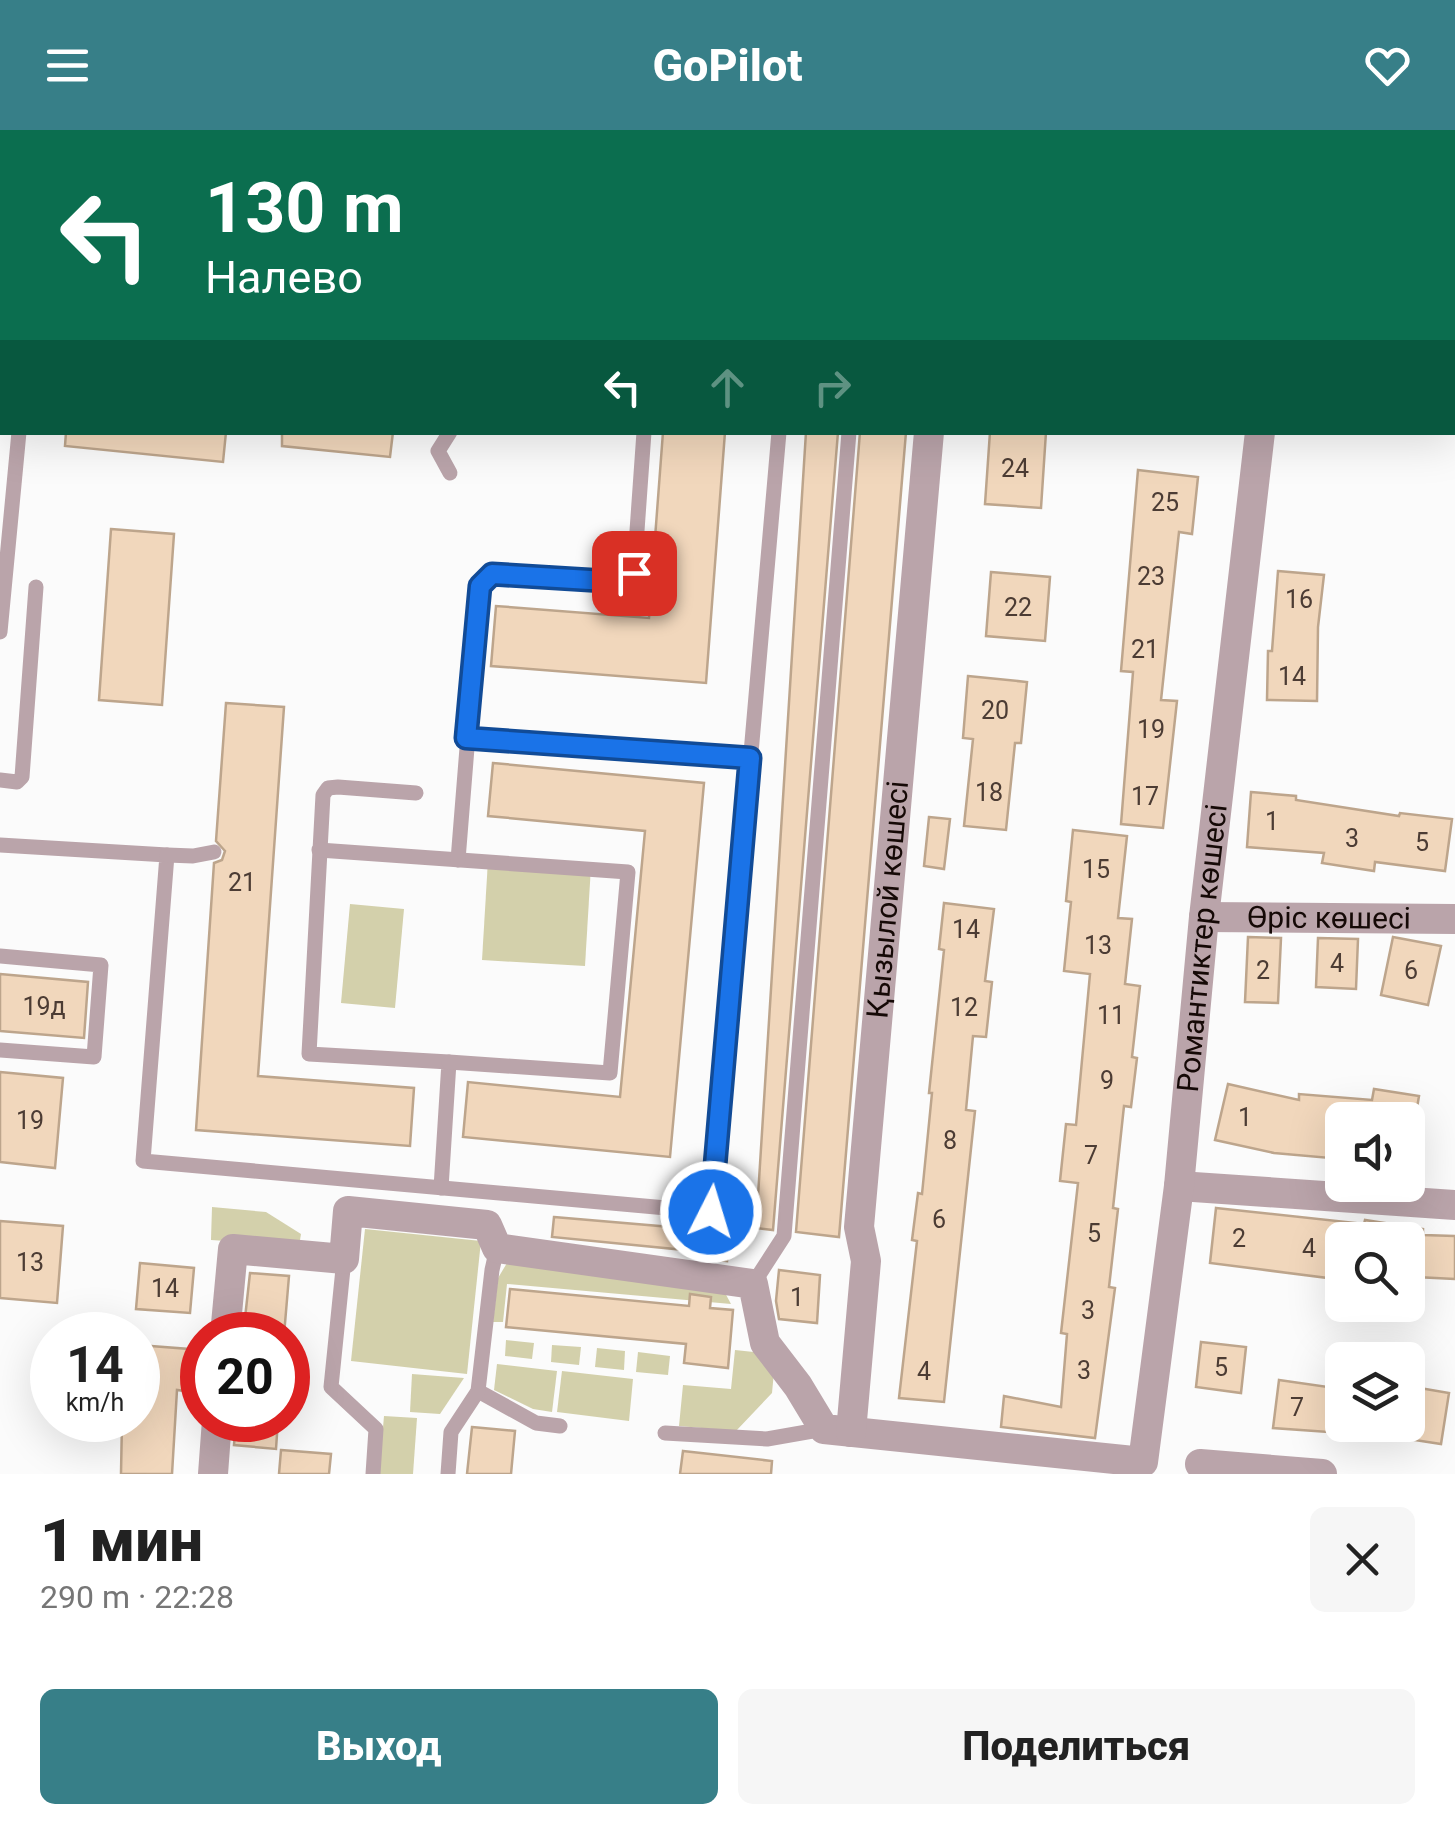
<!DOCTYPE html>
<html lang="ru">
<meta charset="utf-8">
<style>
body{margin:0;font-family:Roboto,sans-serif;background:#f6f6f6;color:#222;height:100vh;display:flex;flex-direction:column;font-size:38px;white-space:nowrap}
*{box-sizing:border-box;margin:0}
p{font-size:32px;color:#767676}
.icon{flex:none;width:55px;height:55px;fill:none;stroke:currentColor;stroke-width:2;stroke-linecap:round;stroke-linejoin:round}
.map{position:relative;height:1344px;overflow:hidden}
.panel{display:flex;flex-direction:column;background:#fff;flex:1}
.panel>*{flex:none}
.hud{position:absolute;left:0px;top:0px;width:1455px;height:305px;box-shadow:0 10px 40px #0002;background:#0b6e4f;color:#fff;overflow:hidden}
.tools{position:absolute;left:1325px;top:972px;display:grid;gap:20px}
.tools a{display:grid;place-items:center;width:100px;height:100px;border-radius:15px;background:#fff;box-shadow:0 10px 40px #0002;font-size:50px}
.speed{position:absolute;left:30px;top:1182px;display:flex;gap:20px;font-size:50px;font-weight:700;text-align:center}
.speed>*{display:grid;place-content:center;width:130px;height:130px;border-radius:50%;background:#fff;box-shadow:0 10px 40px #0002;line-height:1}
.speed small{font-size:25px;font-weight:400}
.speed .limit{border:15px solid #d22;background:#fff;color:#111}
.pin{position:absolute;display:grid;place-items:center;width:85px;height:85px;color:#fff;margin:-42px;border-radius:20px;box-shadow:0 5px 15px #0006}
.me{position:absolute;width:110px;margin:-55px;rotate:5deg;stroke-linejoin:round;filter:drop-shadow(0 0 8px #0008)}
.turn{display:flex;align-items:center;gap:35px;height:210px;padding:0 40px;font-size:45px}
.turn .icon{width:130px;height:130px;stroke-width:2.5}
.turn b{display:block;font-size:70px;line-height:85px}
.lanes{display:flex;align-items:center;height:95px;padding:0 40px;background:#0003;justify-content:center;gap:50px;direction:ltr}
.lanes .off{opacity:.35}
.round{display:grid;place-items:center;flex:none;width:105px;height:105px;border-radius:15px;background:#f6f6f6}
.head{display:flex;align-items:center;justify-content:space-between;height:170px;padding:0 40px}
h1{font-size:60px;font-weight:800;line-height:75px}
.button{display:flex;gap:20px;margin-top:auto;padding:20px 40px}
.button a{flex:1;height:115px;border-radius:15px;background:#377f88;color:#fff;font-size:40px;font-weight:800;line-height:115px;text-align:center}
.button a+a{background:#f6f6f6;color:#222}
header{display:flex;justify-content:space-between;align-items:center;height:130px;padding:0 40px;background:#377f88;color:#fff;font-size:45px;font-weight:800}
.map>svg:first-child{display:block}
</style>
<header><svg class="icon" aria-label="menu" viewBox="0 0 24 24"><path d="M4 6h16M4 12h16M4 18h16"/></svg>GoPilot<svg class="icon" aria-label="heart" viewBox="0 0 24 24"><path d="M12 20l-8-8c-3-5 5-10 8-4 3-6 11-1 8 4z"/></svg></header>
<div class="map">
<svg width="1455" height="1344" viewBox="0 0 1455 1344">
<rect width="100%" height="100%" fill="#fbfbfb"/>
<g fill="#d3d0ab">
<polygon points="488,730 591,736 585,836 482,830"/>
<polygon points="350,774 404,779 395,878 341,873"/>
<polygon points="212,1077 266,1082 301,1104 299,1116 211,1110"/>
<polygon points="365,1099 481,1111 467,1244 351,1231"/>
<polygon points="507,1133 717,1148 731,1174 507,1154 503,1192 493,1192 498,1148"/>
<polygon points="506,1210 534,1213 532,1229 505,1226"/>
<polygon points="552,1215 581,1217 579,1235 551,1232"/>
<polygon points="597,1218 625,1221 624,1240 595,1237"/>
<polygon points="735,1220 763,1223 775,1231 772,1263 736,1301 679,1296 683,1255 731,1259"/>
<polygon points="638,1222 670,1226 668,1245 636,1242"/>
<polygon points="497,1234 557,1241 552,1282 533,1279 494,1260"/>
<polygon points="562,1241 633,1249 629,1291 557,1282"/>
<polygon points="412,1244 464,1248 440,1284 410,1282"/>
<polygon points="384,1286 417,1288 413,1344 379,1344"/>
</g>
<g fill="#f1d7bc" stroke="#bda58c" stroke-width="2.5">
<polygon points="66,302 226,302 223,332 65,316"/>
<polygon points="282,302 393,302 390,327 282,316"/>
<polygon points="663,302 725,302 706,553 491,536 496,476 649,488"/>
<polygon points="806,302 838,302 773,1100 756,1098"/>
<polygon points="860,302 906,302 839,1107 796,1102"/>
<polygon points="990,302 1046,302 1041,378 985,374"/>
<polygon points="1138,340 1198,347 1192,404 1179,402 1161,570 1177,571 1163,698 1121,694 1133,542 1121,541"/>
<polygon points="111,399 174,404 162,575 99,570"/>
<polygon points="1278,441 1324,445 1318,497 1317,571 1267,570 1268,521 1272,521"/>
<polygon points="991,442 1050,447 1045,511 986,506"/>
<polygon points="968,546 1027,552 1021,613 1015,613 1006,700 964,696 973,609 963,608"/>
<polygon points="226,573 284,577 258,946 414,958 410,1016 196,1000 214,733 222,730 225,721 216,711"/>
<polygon points="493,633 704,653 670,1027 463,1007 468,952 620,967 645,701 488,686"/>
<polygon points="1251,662 1296,666 1296,670 1399,686 1400,683 1452,689 1445,741 1375,732 1374,741 1322,733 1324,723 1247,717"/>
<polygon points="929,687 950,689 944,739 924,736"/>
<polygon points="1073,700 1127,706 1118,788 1132,789 1125,854 1140,856 1132,927 1137,928 1131,977 1124,976 1113,1078 1118,1079 1109,1157 1115,1158 1095,1308 1001,1297 1004,1266 1061,1277 1067,1204 1061,1203 1078,1053 1060,1051 1066,994 1076,995 1090,844 1064,841 1071,772 1066,771"/>
<polygon points="944,773 994,779 985,851 992,852 986,907 973,906 966,980 975,981 944,1272 899,1268 917,1111 912,1110 918,1063 922,1064 932,963 929,963 944,820 939,819"/>
<polygon points="1248,807 1281,808 1278,873 1245,872"/>
<polygon points="1393,807 1441,816 1428,875 1381,865"/>
<polygon points="1318,808 1358,809 1356,859 1316,857"/>
<polygon points="0,844 88,852 84,908 0,901"/>
<polygon points="0,942 63,948 55,1038 0,1032"/>
<polygon points="1228,954 1299,970 1299,964 1372,970 1374,959 1419,966 1415,990 1342,990 1341,1029 1274,1023 1215,1010"/>
<polygon points="1216,1078 1364,1094 1365,1090 1423,1099 1423,1105 1455,1106 1455,1149 1416,1147 1418,1110 1331,1110 1328,1148 1210,1133"/>
<polygon points="554,1087 729,1102 727,1131 694,1127 694,1121 552,1107"/>
<polygon points="0,1091 63,1096 57,1173 0,1168"/>
<polygon points="140,1133 194,1138 190,1183 136,1179"/>
<polygon points="779,1140 820,1145 817,1193 779,1189 776,1171"/>
<polygon points="250,1143 289,1146 284,1205 265,1205 267,1190 245,1188"/>
<polygon points="510,1159 689,1176 690,1164 711,1167 710,1178 733,1180 728,1238 684,1233 686,1214 506,1197"/>
<polygon points="1201,1212 1246,1217 1241,1263 1196,1257"/>
<polygon points="138,1215 189,1219 185,1261 177,1260 172,1344 121,1344 122,1290 138,1290"/>
<polygon points="1279,1250 1342,1259 1342,1303 1273,1298"/>
<polygon points="1408,1256 1449,1263 1441,1314 1408,1309"/>
<polygon points="236,1290 278,1290 276,1319 234,1315"/>
<polygon points="472,1297 515,1301 511,1344 467,1344"/>
<polygon points="281,1320 331,1324 329,1344 279,1344"/>
<polygon points="683,1321 772,1331 771,1344 680,1344"/>
</g>
<g fill="none" stroke-linecap="round" stroke-linejoin="round">
<g stroke="#baa4aa" stroke-width="15">
<polyline points="129,2 129,0"/>
<polyline points="461,2 468,0"/>
<polyline points="981,2 982,0"/>
<polyline points="1022,2 1022,0"/>
<polyline points="0,31 2,31"/>
<polyline points="1452,96 1455,96"/>
<polyline points="450,302 438,321 450,343"/>
<polyline points="0,502 19,302"/>
<polyline points="466,608 750,628"/>
<polyline points="0,650 17,652 22,647 36,457"/>
<polyline points="416,663 338,657 328,658 323,665 309,924 449,932 441,1058"/>
<polyline points="0,715 167,725 143,1031 711,1082 779,302"/>
<polyline points="319,720 628,742 610,943 449,932"/>
<polyline points="167,725 193,726 214,722"/>
<polyline points="458,730 480,456 493,444 622,452 634,443 644,302"/>
<polyline points="0,826 101,835 94,927 0,920"/>
<polyline points="344,1129 331,1257 376,1299 373,1344"/>
<polyline points="753,1154 784,1106 849,302"/>
<polyline points="478,1261 536,1293 560,1296"/>
<polyline points="665,1303 767,1309 824,1299"/>
<polyline points="448,1344 451,1302 478,1261 492,1140 497,1118"/>
</g>
<g stroke="#baa4aa" stroke-width="30">
<path id="s1" d="M 1204,787 L 1455,789"/>
<polyline points="1179,1056 1455,1075"/>
<path id="s2" d="M 225,1205 L 233,1119 L 344,1129 L 348,1081 L 487,1095 L 497,1118 L 753,1154 L 765,1213 L 798,1256 L 824,1299 L 1143,1332 L 1179,1056 L 1204,787 L 1260,302"/>
<path id="s3" d="M 851,1302 L 866,1131 L 859,1097 L 929,302"/>
<polyline points="1200,1334 1322,1344"/>
<polyline points="213,1344 217,1290"/>
</g>
<g stroke="#baa4aa" stroke-width="30">
<polyline points="0,128 2,128"/>
<polyline points="1452,141 1455,141"/>
</g>
</g>
<g fill="none" stroke-linecap="round" stroke-linejoin="round">
<defs>
<polyline id="route" points="634,443 622,452 492,444 480,456 466,608 750,628 711,1082"/>
</defs>
<use href="#route" stroke="#114b97" stroke-width="25"/>
<use href="#route" stroke="#1a73e8" stroke-width="18"/>
</g>
<g text-anchor="middle" stroke-width="9" stroke-linejoin="round" paint-order="stroke">
<g font-size="25" fill="#4c3c34">
<text x="1015" y="347">24</text>
<text x="1165" y="381">25</text>
<text x="1151" y="455">23</text>
<text x="1299" y="478">16</text>
<text x="1018" y="486">22</text>
<text x="1145" y="528">21</text>
<text x="1292" y="555">14</text>
<text x="995" y="589">20</text>
<text x="1151" y="608">19</text>
<text x="989" y="671">18</text>
<text x="1145" y="675">17</text>
<text x="1272" y="700">1</text>
<text x="1352" y="717">3</text>
<text x="1422" y="721">5</text>
<text x="1096" y="748">15</text>
<text x="242" y="761">21</text>
<text x="966" y="808">14</text>
<text x="1098" y="824">13</text>
<text x="1337" y="842">4</text>
<text x="1263" y="849">2</text>
<text x="1411" y="849">6</text>
<text x="44" y="885">19д</text>
<text x="964" y="886">12</text>
<text x="1111" y="894">11</text>
<text x="1107" y="959">9</text>
<text x="1245" y="996">1</text>
<text x="30" y="999">19</text>
<text x="950" y="1019">8</text>
<text x="1091" y="1034">7</text>
<text x="939" y="1098">6</text>
<text x="1094" y="1112">5</text>
<text x="1239" y="1117">2</text>
<text x="1309" y="1127">4</text>
<text x="30" y="1141">13</text>
<text x="165" y="1167">14</text>
<text x="797" y="1176">1</text>
<text x="1088" y="1189">3</text>
<text x="1221" y="1246">5</text>
<text x="1084" y="1249">3</text>
<text x="924" y="1250">4</text>
<text x="1297" y="1286">7</text>
</g>
<g font-size="30" fill="#150906" stroke="#fff">
<text dy="10" stroke="none"><textPath href="#s3" startOffset="535">Қызылой көшесі</textPath></text>
<text dy="10" stroke="none"><textPath href="#s1" startOffset="125">Өріс көшесі</textPath></text>
<text dy="10" stroke="none"><textPath href="#s2" startOffset="1672">Романтиктер көшесі</textPath></text>
</g>
</g>
</svg>
<div class="tools">
<a><svg class="icon" aria-label="sound" viewBox="0 0 24 24"><path d="M4 9h4l5-4v14l-5-4H4zM17 9q2 3 0 6"/></svg></a>
<a><svg class="icon" aria-label="search" viewBox="0 0 24 24"><circle cx="10" cy="10" r="6"/><path d="M15 15l6 6"/></svg></a>
<a><svg class="icon" aria-label="layers" viewBox="0 0 24 24"><path d="M12 4l9 5-9 5-9-5zM3 14l9 5 9-5"/></svg></a>
</div>
<div class="speed"><div>14<small>km/h</small></div><div class="limit">20</div></div>
<div class="pin" style="left:634px;top:443px;background:#d93025"><svg class="icon" aria-label="arrive" viewBox="0 0 24 24"><path d="M6 21V4h12l-3 4 3 4H6"/></svg></div>
<svg class="me" style="left:711px;top:1082px" viewBox="-20 -20 40 40"><circle r="17" fill="#1a73e8" stroke="#fff" stroke-width="3"/><path d="M0-11L8 9 0 5-8 9z" fill="#fff"/></svg>
<div class="hud">
<div class="turn"><svg class="icon" aria-label="left" viewBox="0 0 24 24"><path d="M17 20v-9H6M10 6l-5 5 5 5"/></svg><div><b>130 m</b>Налево</div></div>
<div class="lanes"><svg class="icon" aria-label="left" viewBox="0 0 24 24"><path d="M17 20v-9H6M10 6l-5 5 5 5"/></svg><svg class="icon off" aria-label="ahead" viewBox="0 0 24 24"><path d="M12 20V5M6 11l6-6 6 6"/></svg><svg class="icon off" aria-label="right" viewBox="0 0 24 24"><path d="M7 20v-9h11M14 6l5 5-5 5"/></svg></div>
</div>
</div>
<section class="panel">
<div class="head"><div><h1>1 мин</h1><p>290 m · 22:28</p></div><a class="round"><svg class="icon" aria-label="close" viewBox="0 0 24 24"><path d="M6 6l12 12M18 6L6 18"/></svg></a></div>
<div class="button"><a>Выход</a><a>Поделиться</a></div>
</section>
